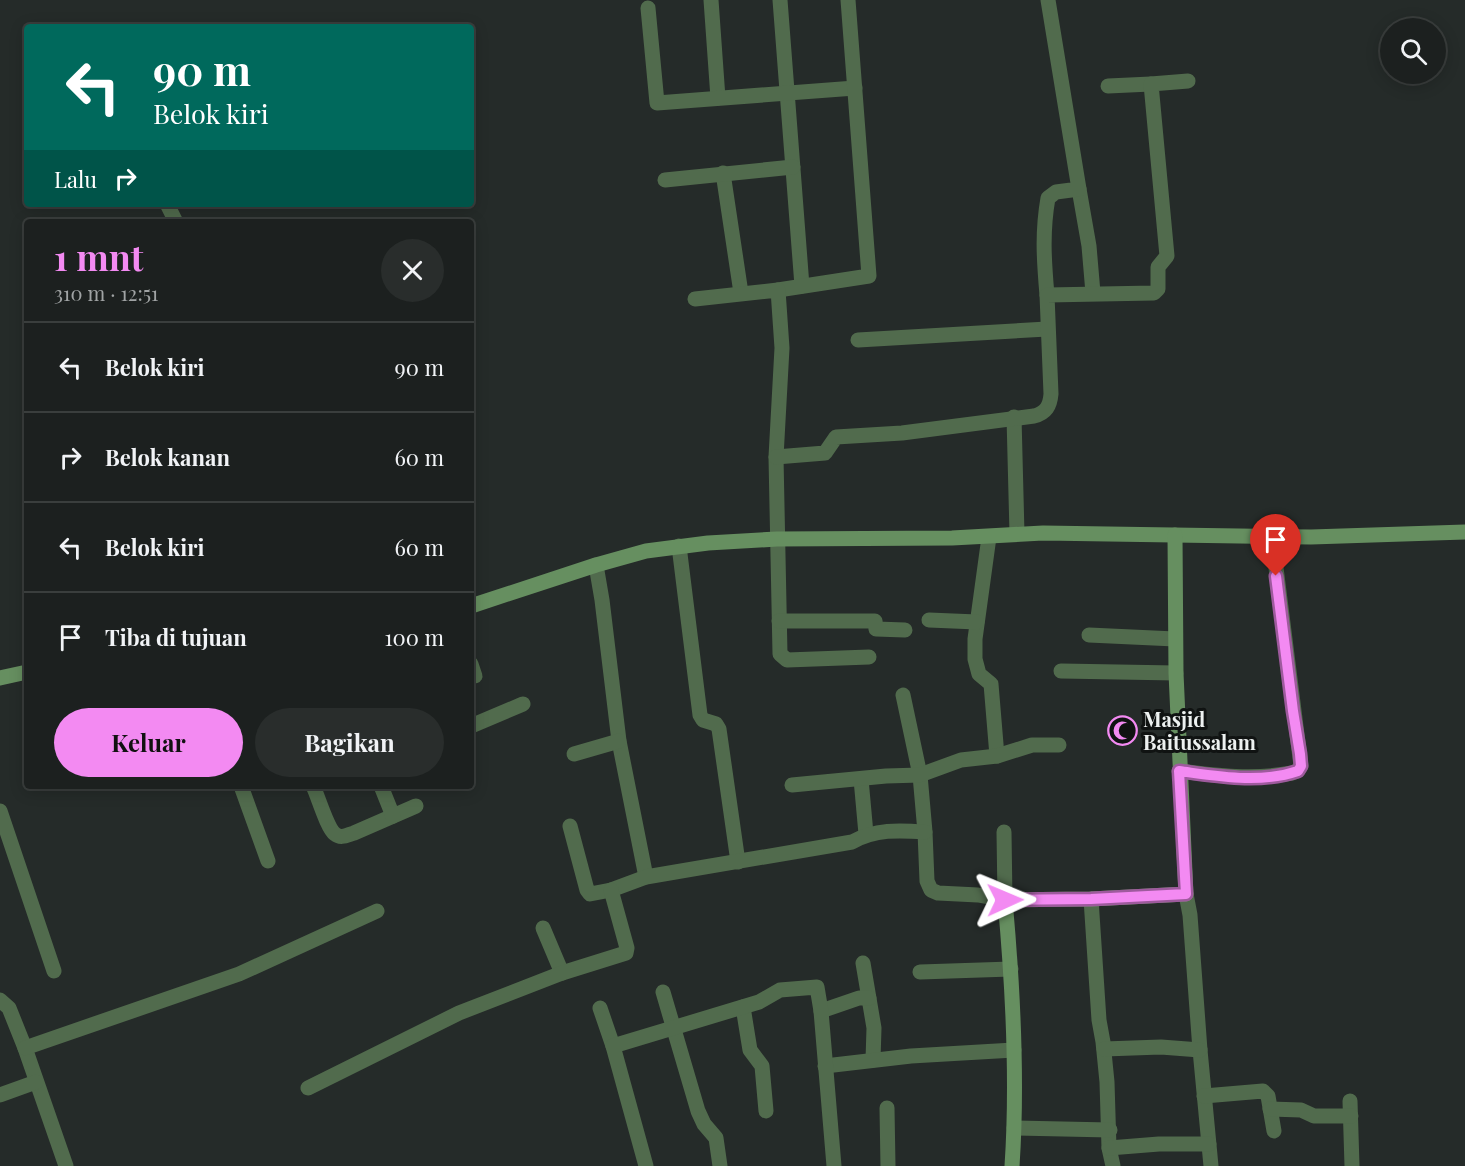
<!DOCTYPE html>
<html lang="id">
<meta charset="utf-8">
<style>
body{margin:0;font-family:"Playfair Display",serif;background:#292d2c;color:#f1f3f6;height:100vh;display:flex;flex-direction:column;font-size:22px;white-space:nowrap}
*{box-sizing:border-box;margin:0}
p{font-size:20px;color:#a0a3a4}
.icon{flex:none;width:33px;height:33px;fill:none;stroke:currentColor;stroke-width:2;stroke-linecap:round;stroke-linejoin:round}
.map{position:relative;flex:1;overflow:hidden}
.details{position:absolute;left:24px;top:219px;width:450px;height:570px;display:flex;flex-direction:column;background:#1c201f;border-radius:6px;box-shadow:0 3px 15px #0003,0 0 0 2px #3a3e3d}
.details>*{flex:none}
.banner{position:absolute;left:24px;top:24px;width:450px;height:183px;border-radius:6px;box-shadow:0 3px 15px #0003,0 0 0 2px #3a3e3d;background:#00695c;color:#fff;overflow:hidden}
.tools{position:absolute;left:1380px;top:18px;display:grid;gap:12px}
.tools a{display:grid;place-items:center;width:66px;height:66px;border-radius:50%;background:#1c201f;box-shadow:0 3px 15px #0003,0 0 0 2px #3a3e3d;font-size:30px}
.pin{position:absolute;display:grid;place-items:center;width:51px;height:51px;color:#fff;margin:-62px -26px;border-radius:50% 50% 50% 0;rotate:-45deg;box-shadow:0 0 6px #0007}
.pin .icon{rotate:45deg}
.me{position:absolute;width:66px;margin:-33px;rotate:89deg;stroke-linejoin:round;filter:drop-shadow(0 0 4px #0008)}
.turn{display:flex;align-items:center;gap:21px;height:126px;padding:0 30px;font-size:27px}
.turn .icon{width:78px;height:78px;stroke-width:2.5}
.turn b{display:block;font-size:42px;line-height:51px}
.then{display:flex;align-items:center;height:57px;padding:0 30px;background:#0003;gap:12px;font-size:22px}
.round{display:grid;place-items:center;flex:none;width:63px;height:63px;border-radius:32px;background:#292d2c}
.overview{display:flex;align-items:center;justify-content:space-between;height:102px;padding:0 30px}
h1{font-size:36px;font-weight:700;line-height:45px;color:#f38af2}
.cta{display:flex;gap:12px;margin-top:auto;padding:12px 30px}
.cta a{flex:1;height:69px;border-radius:36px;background:#f38af2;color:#111;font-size:24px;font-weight:700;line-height:69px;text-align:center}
.cta a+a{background:#292d2c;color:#f1f3f6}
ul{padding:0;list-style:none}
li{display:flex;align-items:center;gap:18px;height:90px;padding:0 30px;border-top:2px solid #3a3e3d}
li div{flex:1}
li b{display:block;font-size:22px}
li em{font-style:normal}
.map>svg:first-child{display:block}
</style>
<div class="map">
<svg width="1465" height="1166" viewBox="0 0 1465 1166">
<rect width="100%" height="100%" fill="#252b29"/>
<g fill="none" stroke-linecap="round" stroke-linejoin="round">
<g stroke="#516b4d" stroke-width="15">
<polyline points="711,0 718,98"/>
<polyline points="780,0 802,286"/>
<polyline points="648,8 657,103 855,88"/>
<polyline points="1108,86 1151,84"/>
<polyline points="723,173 741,293"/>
<polyline points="665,180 793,167"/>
<polyline points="1079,189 1089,246 1093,293"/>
<polyline points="167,204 176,222"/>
<polyline points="778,290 869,276 848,0"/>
<path d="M 1047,295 C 1044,261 1042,232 1048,198 L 1056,192 L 1079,189 L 1048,0"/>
<polyline points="695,299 778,290 782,348 776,457 780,654 787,660 869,657"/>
<polyline points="858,340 1047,329"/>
<polyline points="1014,417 1017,534"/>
<path d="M 776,457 L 825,453 L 836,437 L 902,433 L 1034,416 C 1046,413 1050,406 1051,394 L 1047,295 L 1154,293 L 1158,289 L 1158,267 L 1167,256 L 1151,84 L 1188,81"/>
<polyline points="989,537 975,639 975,659 979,674 991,684 997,756"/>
<polyline points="679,546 700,715 703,720 716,724 719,729 738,862"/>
<polyline points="596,565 602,600 619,741 646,877"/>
<polyline points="929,620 977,622"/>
<polyline points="779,621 875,621 876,629 905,630"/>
<polyline points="1089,635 1175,639"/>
<polyline points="471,664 475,676"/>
<polyline points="1061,671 1176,673"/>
<polyline points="903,695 920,775 925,832 927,881 931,890 938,893 978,895 1005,900 1004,832"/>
<polyline points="471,726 523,704"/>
<polyline points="574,754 619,741"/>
<path d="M 1179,771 C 1218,776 1254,780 1292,773 L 1297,771 L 1301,766 L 1272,536"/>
<polyline points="861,779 866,834"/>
<polyline points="792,785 886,776 920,775 961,760 997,756 1032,745 1059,745"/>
<polyline points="241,786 268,861"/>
<path d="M 313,786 C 318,796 327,828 335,834 C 341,839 347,835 354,833 L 416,806"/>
<polyline points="381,786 393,816"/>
<polyline points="0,811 54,971"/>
<path d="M 570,826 L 587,890 L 590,894 L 611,890 L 646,877 L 852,842 C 875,829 899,830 925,832"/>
<polyline points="1186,894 1190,915 1200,1050 1211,1166"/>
<polyline points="1091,899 1099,1020 1103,1042 1107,1082 1109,1148 1113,1166"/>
<polyline points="543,928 562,973"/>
<polyline points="863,963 874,1028 873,1060"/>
<polyline points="920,972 1011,969"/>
<polyline points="663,992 698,1111 704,1124 716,1138 720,1166"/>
<polyline points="0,1000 9,1008 25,1048 66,1166"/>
<polyline points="743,1007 750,1050 762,1066 766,1111"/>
<polyline points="600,1008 613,1046"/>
<polyline points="821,1011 859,998 869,998"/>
<polyline points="25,1048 239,974 377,911"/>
<polyline points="1104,1049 1161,1047 1200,1050"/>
<polyline points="825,1066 911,1056 1014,1050"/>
<polyline points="308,1088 459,1013 562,973 626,953 627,948 611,890"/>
<polyline points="0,1095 36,1082"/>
<polyline points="1204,1096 1263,1091 1268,1096 1274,1131"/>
<polyline points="1350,1101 1352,1166"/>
<polyline points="887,1108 888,1166"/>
<polyline points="1270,1109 1301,1110 1314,1116 1351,1116"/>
<polyline points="1014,1128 1110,1130"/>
<polyline points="1109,1148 1159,1144 1209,1144"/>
<polyline points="646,1166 613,1046 759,1002 780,990 817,987 821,1011 834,1166"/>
</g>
<g stroke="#668f60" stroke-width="15">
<polyline points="471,606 596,565 646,551 708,543 777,539 952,538 1043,533 1311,537 1465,532"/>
<polyline points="0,678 27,672"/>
<path d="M 1012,1166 C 1018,1078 1013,988 1005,900 L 1091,899 L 1186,894 L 1176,673 L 1175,535"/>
</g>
</g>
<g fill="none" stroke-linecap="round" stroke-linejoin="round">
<defs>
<path id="route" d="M 1005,900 L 1091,899 L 1186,894 L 1179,771 C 1217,776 1260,784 1298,771 L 1301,766 L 1300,754 L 1293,711 L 1276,576"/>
</defs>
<use href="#route" stroke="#9e5a9d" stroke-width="15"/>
<use href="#route" stroke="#f38af2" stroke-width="10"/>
</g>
<defs>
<symbol id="mosque-ring" viewBox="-11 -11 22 22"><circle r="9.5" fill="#101312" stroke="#f38af2" stroke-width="1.5"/><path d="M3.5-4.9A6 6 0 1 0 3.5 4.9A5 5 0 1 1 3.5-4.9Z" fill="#f38af2"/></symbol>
</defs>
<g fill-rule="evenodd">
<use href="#mosque-ring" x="1106" y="714" width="33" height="33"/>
</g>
<g text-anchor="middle" stroke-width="6" stroke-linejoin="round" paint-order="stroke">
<g font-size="20" font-weight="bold" fill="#edf1f0" stroke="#101312" text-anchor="start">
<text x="1143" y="727">Masjid<tspan x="1143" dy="23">Baitussalam</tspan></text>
</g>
</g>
</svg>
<div class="tools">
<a><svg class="icon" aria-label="search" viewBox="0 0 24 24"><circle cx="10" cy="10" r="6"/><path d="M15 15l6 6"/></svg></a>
</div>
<div class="pin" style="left:1276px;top:576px;background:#d93025"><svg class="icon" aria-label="arrive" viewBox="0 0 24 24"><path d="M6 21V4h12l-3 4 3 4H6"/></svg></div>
<svg class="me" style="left:1005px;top:900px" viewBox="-20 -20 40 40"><path d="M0-17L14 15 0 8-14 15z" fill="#f38af2" stroke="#fff" stroke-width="4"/></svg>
<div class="banner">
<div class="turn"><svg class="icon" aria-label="left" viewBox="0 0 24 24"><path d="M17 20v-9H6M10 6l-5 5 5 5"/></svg><div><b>90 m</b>Belok kiri</div></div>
<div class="then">Lalu<svg class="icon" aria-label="right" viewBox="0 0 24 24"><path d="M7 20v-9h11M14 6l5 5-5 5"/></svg></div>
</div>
<section class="details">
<div class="overview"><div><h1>1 mnt</h1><p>310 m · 12:51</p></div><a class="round"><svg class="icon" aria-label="close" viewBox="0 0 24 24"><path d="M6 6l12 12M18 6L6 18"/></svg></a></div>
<ul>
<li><svg class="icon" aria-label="left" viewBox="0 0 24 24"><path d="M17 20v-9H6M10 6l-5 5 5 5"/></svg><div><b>Belok kiri</b></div><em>90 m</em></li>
<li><svg class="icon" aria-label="right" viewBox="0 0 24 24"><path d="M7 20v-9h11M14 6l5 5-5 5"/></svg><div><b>Belok kanan</b></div><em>60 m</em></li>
<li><svg class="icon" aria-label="left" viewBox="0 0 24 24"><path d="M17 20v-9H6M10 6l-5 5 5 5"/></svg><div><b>Belok kiri</b></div><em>60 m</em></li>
<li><svg class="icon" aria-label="arrive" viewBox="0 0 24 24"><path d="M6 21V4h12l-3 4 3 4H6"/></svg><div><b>Tiba di tujuan</b></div><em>100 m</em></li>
</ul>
<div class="cta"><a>Keluar</a><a>Bagikan</a></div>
</section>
</div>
